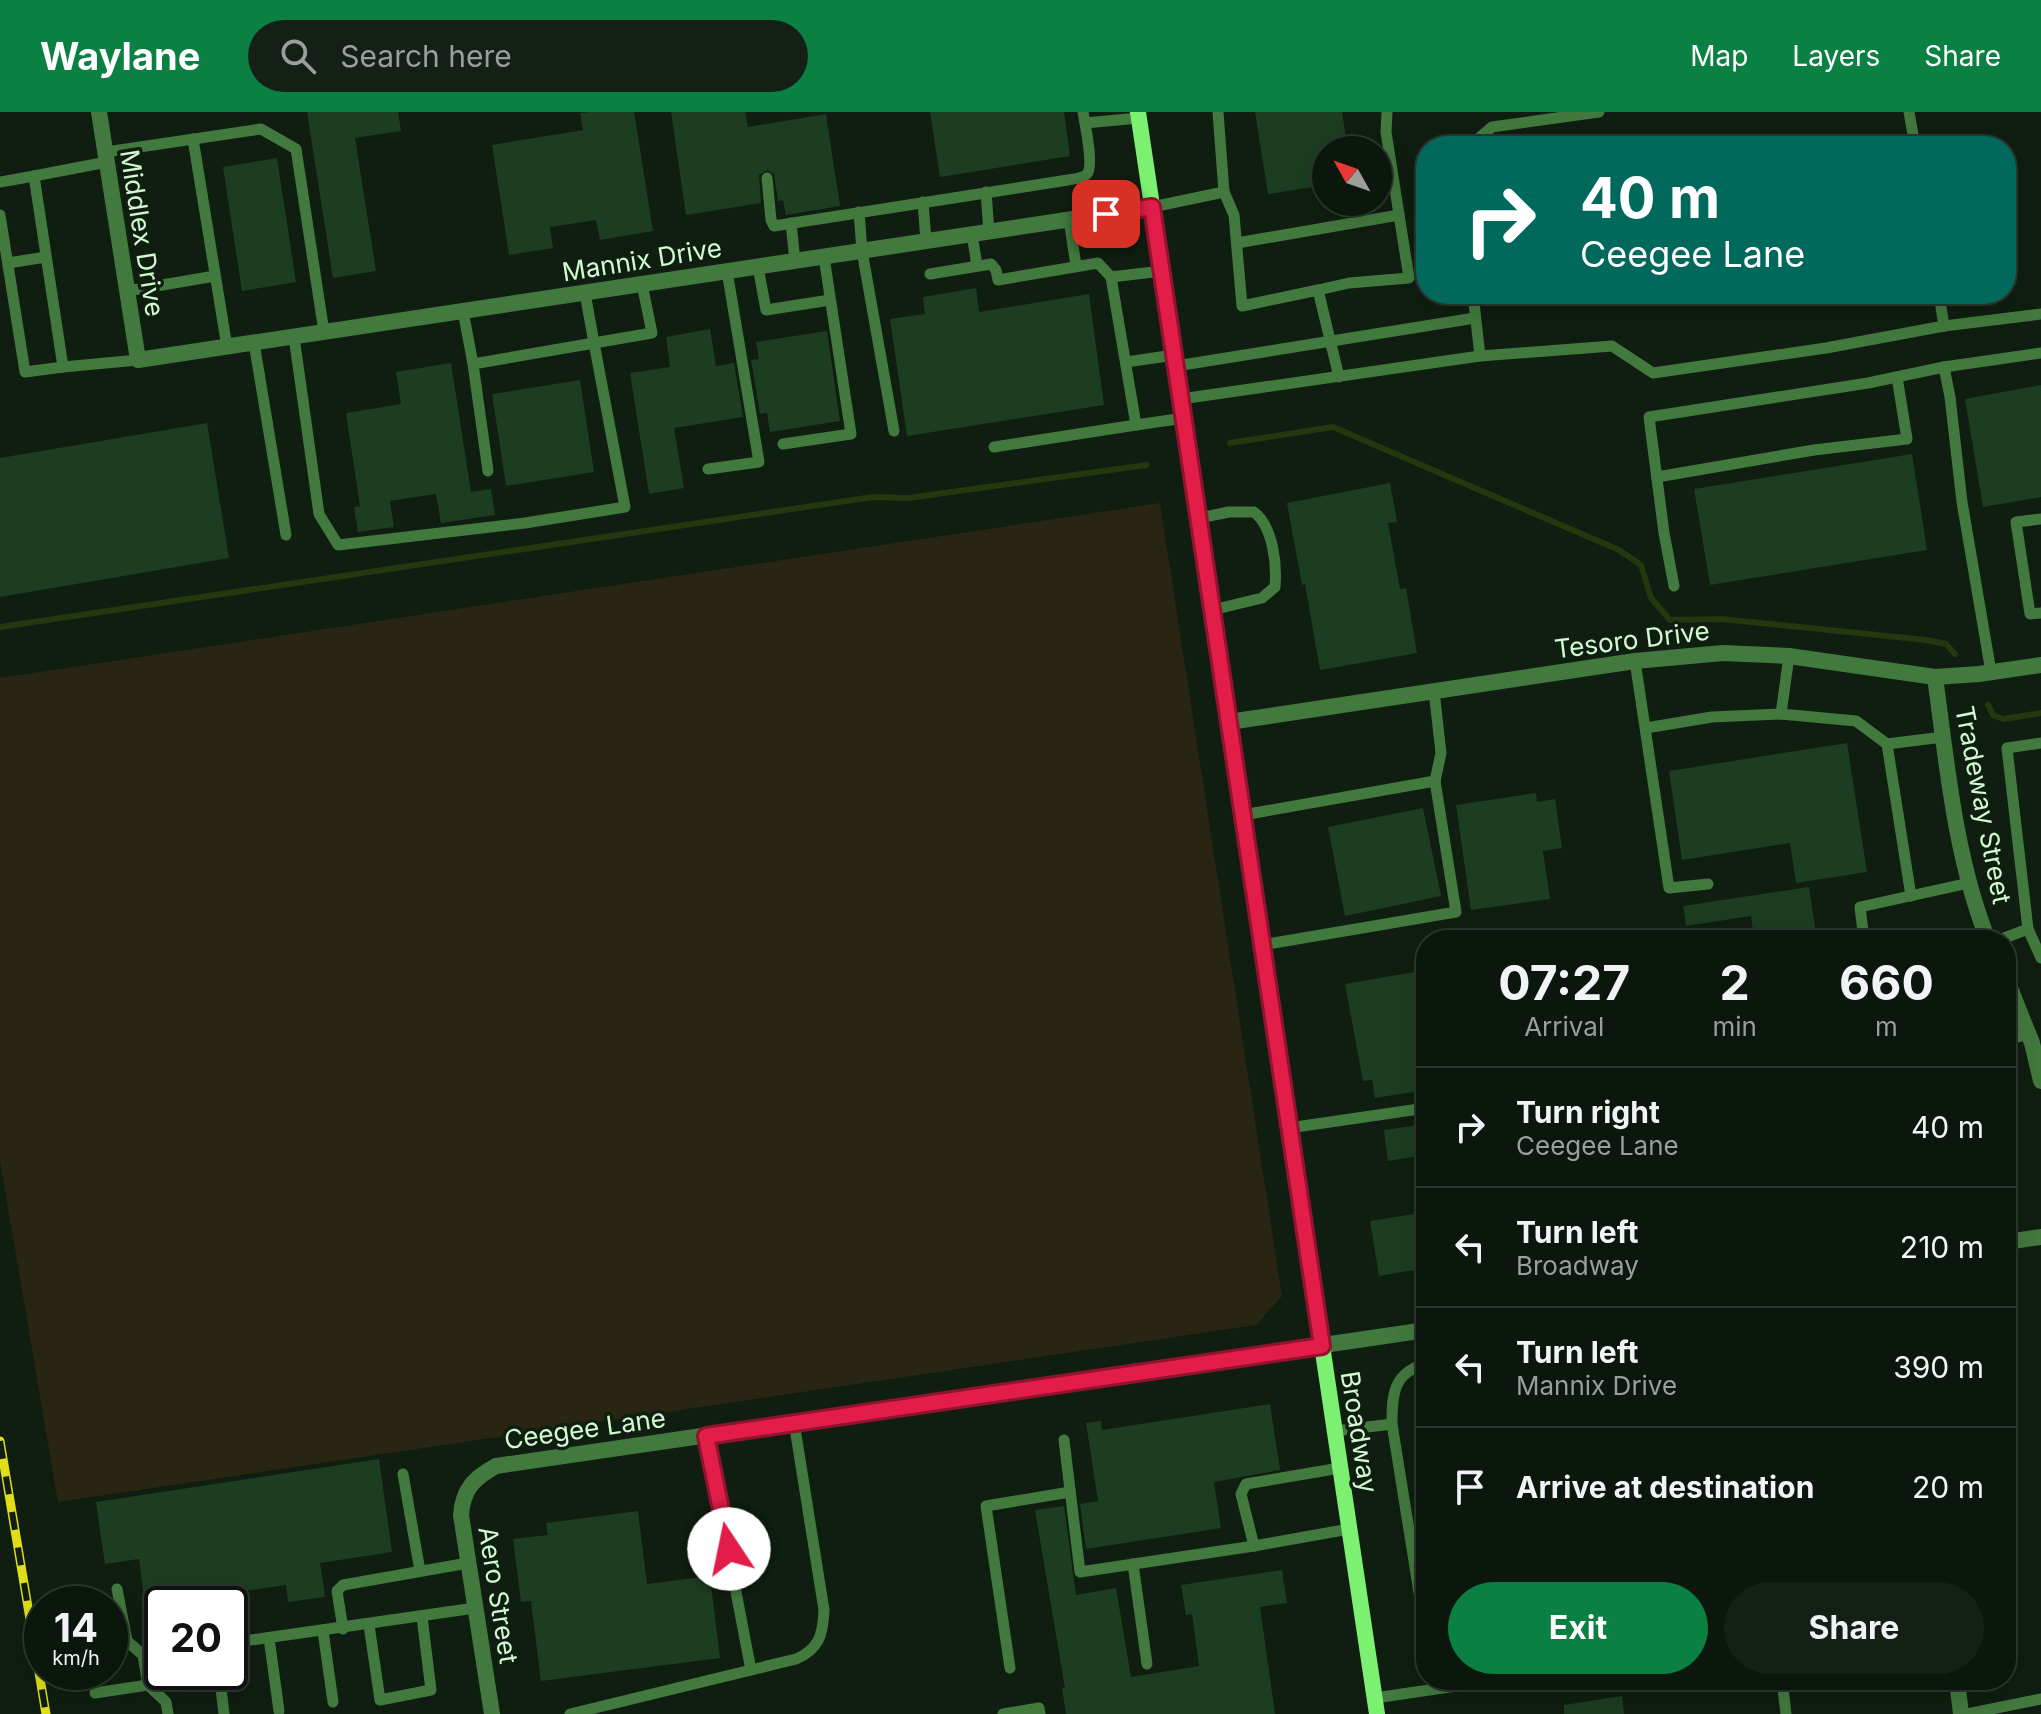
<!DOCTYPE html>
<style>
body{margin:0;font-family:Inter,sans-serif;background:#141f15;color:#f1f3f6;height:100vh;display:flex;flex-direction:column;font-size:30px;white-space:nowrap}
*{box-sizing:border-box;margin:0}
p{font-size:26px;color:#9a9f9d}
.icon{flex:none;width:44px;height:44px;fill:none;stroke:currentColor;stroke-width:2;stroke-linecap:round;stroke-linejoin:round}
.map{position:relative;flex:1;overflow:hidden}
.details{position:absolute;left:1416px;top:818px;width:600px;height:760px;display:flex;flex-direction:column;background:#0b160c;border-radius:32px;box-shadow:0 8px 32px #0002,0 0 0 2px #2b352d}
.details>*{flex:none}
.hud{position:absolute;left:1416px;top:24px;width:600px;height:168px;border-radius:32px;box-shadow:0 8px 32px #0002,0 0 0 2px #2b352d;background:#00695c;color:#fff;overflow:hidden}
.needle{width:52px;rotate:310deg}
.tools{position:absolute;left:1312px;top:24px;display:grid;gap:16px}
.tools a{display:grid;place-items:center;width:80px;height:80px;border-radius:50%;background:#0b160c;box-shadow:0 8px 32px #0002,0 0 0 2px #2b352d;font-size:40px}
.speed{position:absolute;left:24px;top:1474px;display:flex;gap:16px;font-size:40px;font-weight:700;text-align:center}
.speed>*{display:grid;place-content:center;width:104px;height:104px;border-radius:50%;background:#0b160c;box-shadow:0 8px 32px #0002,0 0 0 2px #2b352d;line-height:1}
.speed small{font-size:20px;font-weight:400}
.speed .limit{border:4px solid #111;border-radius:12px;background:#fff;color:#111}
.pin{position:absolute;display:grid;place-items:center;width:68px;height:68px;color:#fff;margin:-34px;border-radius:16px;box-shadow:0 4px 12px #0006}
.me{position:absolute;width:88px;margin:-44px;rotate:349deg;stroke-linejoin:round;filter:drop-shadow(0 0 6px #0008)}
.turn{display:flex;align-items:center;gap:28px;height:168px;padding:0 32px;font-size:36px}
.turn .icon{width:104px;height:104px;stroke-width:2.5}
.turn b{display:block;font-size:56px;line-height:68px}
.eta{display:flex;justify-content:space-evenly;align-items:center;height:136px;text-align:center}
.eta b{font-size:48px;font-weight:700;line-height:56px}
.primary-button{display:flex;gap:16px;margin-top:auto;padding:16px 32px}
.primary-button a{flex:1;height:92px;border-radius:48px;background:#0b8043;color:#fff;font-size:32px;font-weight:700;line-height:92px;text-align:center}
.primary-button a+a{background:#141f15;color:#f1f3f6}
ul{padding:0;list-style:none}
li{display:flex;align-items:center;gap:24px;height:120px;padding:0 32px;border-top:2px solid #2b352d}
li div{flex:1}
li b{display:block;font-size:30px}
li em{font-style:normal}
header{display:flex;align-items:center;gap:48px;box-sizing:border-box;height:112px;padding:0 40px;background:#0b8043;color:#fff}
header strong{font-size:38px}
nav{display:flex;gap:44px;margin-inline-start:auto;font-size:28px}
.search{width:560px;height:72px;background:#141f15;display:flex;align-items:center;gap:20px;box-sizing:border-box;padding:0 28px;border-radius:44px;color:#9a9f9d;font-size:30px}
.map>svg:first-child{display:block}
</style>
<header>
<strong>Waylane</strong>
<div class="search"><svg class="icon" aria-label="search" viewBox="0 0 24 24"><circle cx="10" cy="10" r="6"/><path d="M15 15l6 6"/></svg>Search here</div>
<nav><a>Map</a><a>Layers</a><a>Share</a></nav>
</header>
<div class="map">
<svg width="2041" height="1602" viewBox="0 0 2041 1602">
<rect width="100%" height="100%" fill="#0f1e10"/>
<polygon fill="#282512" points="1160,391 1282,1184 1256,1213 58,1390 0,1049 0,566"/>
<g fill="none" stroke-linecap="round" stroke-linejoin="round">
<g stroke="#22380e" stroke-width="6">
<polyline points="1230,331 1333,315 1619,438 1641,453 1651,486 1670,508 1721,507 1926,528 1946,532 1955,542"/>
<polyline points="0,515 873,385 908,386 1147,353"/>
<polyline points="1988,593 1994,604 2004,607 2041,601"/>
</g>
</g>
<g fill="#1c3d20">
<polygon points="307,0 398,0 401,19 355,26 376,159 333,166"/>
<polygon points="590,0 634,0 653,119 600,128 596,108 550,115 553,136 509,143 492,33 583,18 580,1"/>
<polygon points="671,0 745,0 748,15 826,2 840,94 786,103 783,88 778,89 774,62 767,58 759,63 761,91 686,103"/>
<polygon points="930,0 1064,0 1070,44 940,65"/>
<polygon points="1255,0 1342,0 1348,38 1326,38 1326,73 1268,82"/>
<polygon points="277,46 296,170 242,179 223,55"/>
<polygon points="976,176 979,200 1089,182 1104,293 907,324 890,207 925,202 923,185"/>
<polygon points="710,217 716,254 734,251 743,305 674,316 684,376 649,382 630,261 670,255 666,225"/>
<polygon points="827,219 840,309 770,320 767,301 760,302 751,248 759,247 756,230"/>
<polygon points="451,251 471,380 491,377 495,403 441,411 436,382 390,389 394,415 358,420 354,395 360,394 346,301 401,292 396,260"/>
<polygon points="580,268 594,360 506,374 492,282"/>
<polygon points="2041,273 2041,385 1983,395 1965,287"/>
<polygon points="207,311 229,446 0,485 0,346"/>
<polygon points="1912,342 1927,438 1710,473 1694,377"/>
<polygon points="1390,371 1397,410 1388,411 1400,477 1406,476 1417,541 1320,558 1305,472 1302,473 1287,391"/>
<polygon points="1847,631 1867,760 1796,771 1790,731 1682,748 1669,659"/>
<polygon points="1536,681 1537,690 1555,687 1562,736 1543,739 1550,787 1471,798 1456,693"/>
<polygon points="1423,696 1441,784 1345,804 1328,715"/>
<polygon points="1809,775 1817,828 1754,828 1751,804 1686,814 1683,794"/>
<polygon points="1426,858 1426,978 1375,986 1372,968 1363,969 1345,872"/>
<polygon points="1426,1012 1426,1043 1388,1049 1384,1018"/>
<polygon points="1426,1100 1426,1156 1379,1164 1370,1109"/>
<polygon points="1270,1292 1280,1358 1214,1370 1221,1416 1086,1437 1080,1392 1098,1389 1086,1311 1101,1309 1102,1318"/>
<polygon points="379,1347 392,1440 320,1451 325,1485 288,1490 286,1473 145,1494 139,1447 105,1452 96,1390"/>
<polygon points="1064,1394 1076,1483 1116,1476 1131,1565 1199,1554 1192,1502 1186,1503 1181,1473 1282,1458 1287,1491 1260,1495 1275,1602 1066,1602 1062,1576 1065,1576 1035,1398"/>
<polygon points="638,1399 647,1472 710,1464 720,1546 541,1569 531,1489 521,1490 513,1427 548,1423 546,1411"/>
<polygon points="1622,1584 1624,1602 1564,1602 1564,1593"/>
</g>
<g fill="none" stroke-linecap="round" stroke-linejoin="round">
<g stroke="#42793e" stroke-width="11">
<polyline points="1218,0 1224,80"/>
<polyline points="1909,0 1915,34"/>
<polyline points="1085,11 1139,6"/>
<polyline points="193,27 227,235"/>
<polyline points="1470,34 1492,15 1599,0"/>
<polyline points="106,40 261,17 296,37 324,220"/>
<polyline points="107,50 34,64 63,255 138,248"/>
<path d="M 767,66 L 771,108 L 774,114 L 1068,68 C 1073,67 1084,66 1087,62 C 1094,54 1085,12 1083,0"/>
<polyline points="0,70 34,64"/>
<polyline points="986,80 989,120"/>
<polyline points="923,90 926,129"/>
<polyline points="1152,95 1224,80 1234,103 1242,194 1318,178 1339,265"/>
<polyline points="859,100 862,139 894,319"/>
<polyline points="0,103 25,260 63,255"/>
<polyline points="1069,108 1076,153"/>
<polyline points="791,111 795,149"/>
<polyline points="972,122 977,154"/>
<polyline points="1237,131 1399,103"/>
<polyline points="8,151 46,145"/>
<polyline points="758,155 766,198 830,188"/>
<polyline points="930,162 991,152 996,158 998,168 1098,151 1111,165 1136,313 994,335"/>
<polyline points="1111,165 1162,159"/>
<polyline points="1318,178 1349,171 1409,166 1386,20 1387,0"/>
<polyline points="127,179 215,164"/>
<polyline points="1473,182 1480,244"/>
<polyline points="1939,182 1944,214"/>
<polyline points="463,199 473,252 594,231 585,181"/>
<polyline points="294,225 319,402 338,433 525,411 625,395 594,231 652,221 642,172"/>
<polyline points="254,231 286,423"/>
<polyline points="1126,250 1174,243"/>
<polyline points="473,252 488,359"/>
<polyline points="1176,254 1475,206"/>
<polyline points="1944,255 2041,241"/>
<polyline points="1181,287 1480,244 1612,234 1653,261 1826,236 1944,214 2041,202"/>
<polyline points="1136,313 1184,306"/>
<polyline points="783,332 851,322 824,145"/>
<polyline points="708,357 759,350 727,159"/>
<polyline points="1657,365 1814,338 1907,327 1897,265"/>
<path d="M 1199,406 L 1229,400 L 1254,400 C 1273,415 1277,451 1275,475 L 1262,486 L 1212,498"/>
<polyline points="2041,407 2016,410 2030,502 2041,501"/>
<polyline points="1674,474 1664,421 1649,305 1868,271 1944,255 1950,285 1962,390 1991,560"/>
<polyline points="1635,549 1669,776 1708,772"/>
<polyline points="1434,579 1441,641 1435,669"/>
<polyline points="1781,602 1789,544"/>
<polyline points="1646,616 1712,605 1781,602 1856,609 1887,632"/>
<polyline points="1243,703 1435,669 1456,800 1262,833"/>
<polyline points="1911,784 1887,632 1943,625"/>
<polyline points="2028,817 2007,636 2041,631"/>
<polyline points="1864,828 1860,795 1969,771"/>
<polyline points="1999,828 2028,817 2041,846"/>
<polyline points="2006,928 2029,922"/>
<polyline points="1289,1016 1426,996"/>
<polyline points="2006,1110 2009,1130"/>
<polyline points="1392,1312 1426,1524"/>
<path d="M 1335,1319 L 1392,1312 C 1392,1283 1393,1260 1426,1252"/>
<polyline points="706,1324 751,1558"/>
<polyline points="1064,1328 1080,1460 1254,1434"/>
<polyline points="1340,1356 1246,1372 1241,1382 1254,1434 1349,1417"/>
<polyline points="403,1362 420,1459"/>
<polyline points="1133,1452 1147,1552"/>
<polyline points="117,1477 127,1529 143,1543"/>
<polyline points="369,1513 380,1588 431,1578 422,1505"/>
<polyline points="343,1517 337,1479 343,1473 468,1451"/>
<polyline points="323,1519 333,1590"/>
<polyline points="269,1526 279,1599"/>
<polyline points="230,1531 475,1496"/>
<polyline points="162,1540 143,1543 148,1573 166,1590 168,1602"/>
<polyline points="1010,1556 986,1394 1070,1380"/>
<polyline points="219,1560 224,1602"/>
<polyline points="1782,1568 1786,1602"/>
<polyline points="95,1581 148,1573"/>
<polyline points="1375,1586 1497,1568"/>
<path d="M 570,1602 L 796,1547 C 819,1537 823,1523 824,1498 L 794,1310"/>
<polyline points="1003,1602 1039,1596 1040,1602"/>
<polyline points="1967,1602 2041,1587"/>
</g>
<g stroke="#42793e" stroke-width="16">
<polyline points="99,0 138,248 1152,95"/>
<path d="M 1935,565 C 1947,653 1955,745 1988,828"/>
<polyline points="1229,610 1635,549 1723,541 1789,544 1935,565 1979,562 2041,553"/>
<polyline points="2006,866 2032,931 2041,969"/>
<polyline points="2006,1130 2041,1125"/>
<polyline points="1957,1568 1961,1602"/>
<path d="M 492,1602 L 461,1403 C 463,1377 474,1366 496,1354 L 1426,1218"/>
</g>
<polyline stroke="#7cf171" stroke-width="16" points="1138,0 1377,1602"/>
<defs>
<polyline id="rail" points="0,1329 46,1602"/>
</defs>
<use href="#rail" stroke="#e0df17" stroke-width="9"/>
<use href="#rail" stroke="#0f1e10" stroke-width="6" stroke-dasharray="18" stroke-linecap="butt"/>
</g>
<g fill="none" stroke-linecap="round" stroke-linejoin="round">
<defs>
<polyline id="route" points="729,1437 706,1324 1322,1234 1152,95 1106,102"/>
</defs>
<use href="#route" stroke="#92132f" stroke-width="20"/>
<use href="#route" stroke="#e11d48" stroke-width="14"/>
</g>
<g text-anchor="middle" stroke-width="7" stroke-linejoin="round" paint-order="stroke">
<g font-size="26" fill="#d1fad1" stroke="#0f1e10">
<text transform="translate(142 121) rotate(81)" y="9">Middlex Drive</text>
<text transform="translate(642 148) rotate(-9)" y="9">Mannix Drive</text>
<text transform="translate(1632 528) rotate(-7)" y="9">Tesoro Drive</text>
<text transform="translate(1983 693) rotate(79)" y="9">Tradeway Street</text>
<text transform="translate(585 1317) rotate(-8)" y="9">Ceegee Lane</text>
<text transform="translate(1359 1320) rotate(81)" y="9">Broadway</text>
<text transform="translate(498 1483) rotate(81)" y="9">Aero Street</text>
</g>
</g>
</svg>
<div class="tools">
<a><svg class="needle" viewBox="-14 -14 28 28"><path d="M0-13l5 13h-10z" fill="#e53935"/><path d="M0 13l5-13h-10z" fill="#9a9f9d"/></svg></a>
</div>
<div class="speed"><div>14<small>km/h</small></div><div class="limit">20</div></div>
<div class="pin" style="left:1106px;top:102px;background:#d93025"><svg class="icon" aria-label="arrive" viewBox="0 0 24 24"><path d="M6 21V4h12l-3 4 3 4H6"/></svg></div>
<svg class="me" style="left:729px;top:1437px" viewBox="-20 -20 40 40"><circle r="19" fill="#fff"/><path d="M0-13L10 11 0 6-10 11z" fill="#e11d48"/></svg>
<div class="hud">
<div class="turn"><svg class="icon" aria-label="right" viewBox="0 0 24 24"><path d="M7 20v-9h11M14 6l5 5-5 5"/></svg><div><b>40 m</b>Ceegee Lane</div></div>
</div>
<section class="details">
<div class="eta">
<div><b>07:27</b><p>Arrival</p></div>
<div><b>2</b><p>min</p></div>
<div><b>660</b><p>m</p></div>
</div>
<ul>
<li><svg class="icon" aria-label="right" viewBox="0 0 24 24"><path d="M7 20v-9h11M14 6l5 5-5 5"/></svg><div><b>Turn right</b><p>Ceegee Lane</p></div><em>40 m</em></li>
<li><svg class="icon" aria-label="left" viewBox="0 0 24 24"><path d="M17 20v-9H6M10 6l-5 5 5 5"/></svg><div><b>Turn left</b><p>Broadway</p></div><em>210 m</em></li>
<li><svg class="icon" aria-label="left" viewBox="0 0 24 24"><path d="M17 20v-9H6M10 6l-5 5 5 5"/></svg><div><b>Turn left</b><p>Mannix Drive</p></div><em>390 m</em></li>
<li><svg class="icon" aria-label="arrive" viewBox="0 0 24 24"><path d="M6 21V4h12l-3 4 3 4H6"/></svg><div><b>Arrive at destination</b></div><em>20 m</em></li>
</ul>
<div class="primary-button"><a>Exit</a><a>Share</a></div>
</section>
</div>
